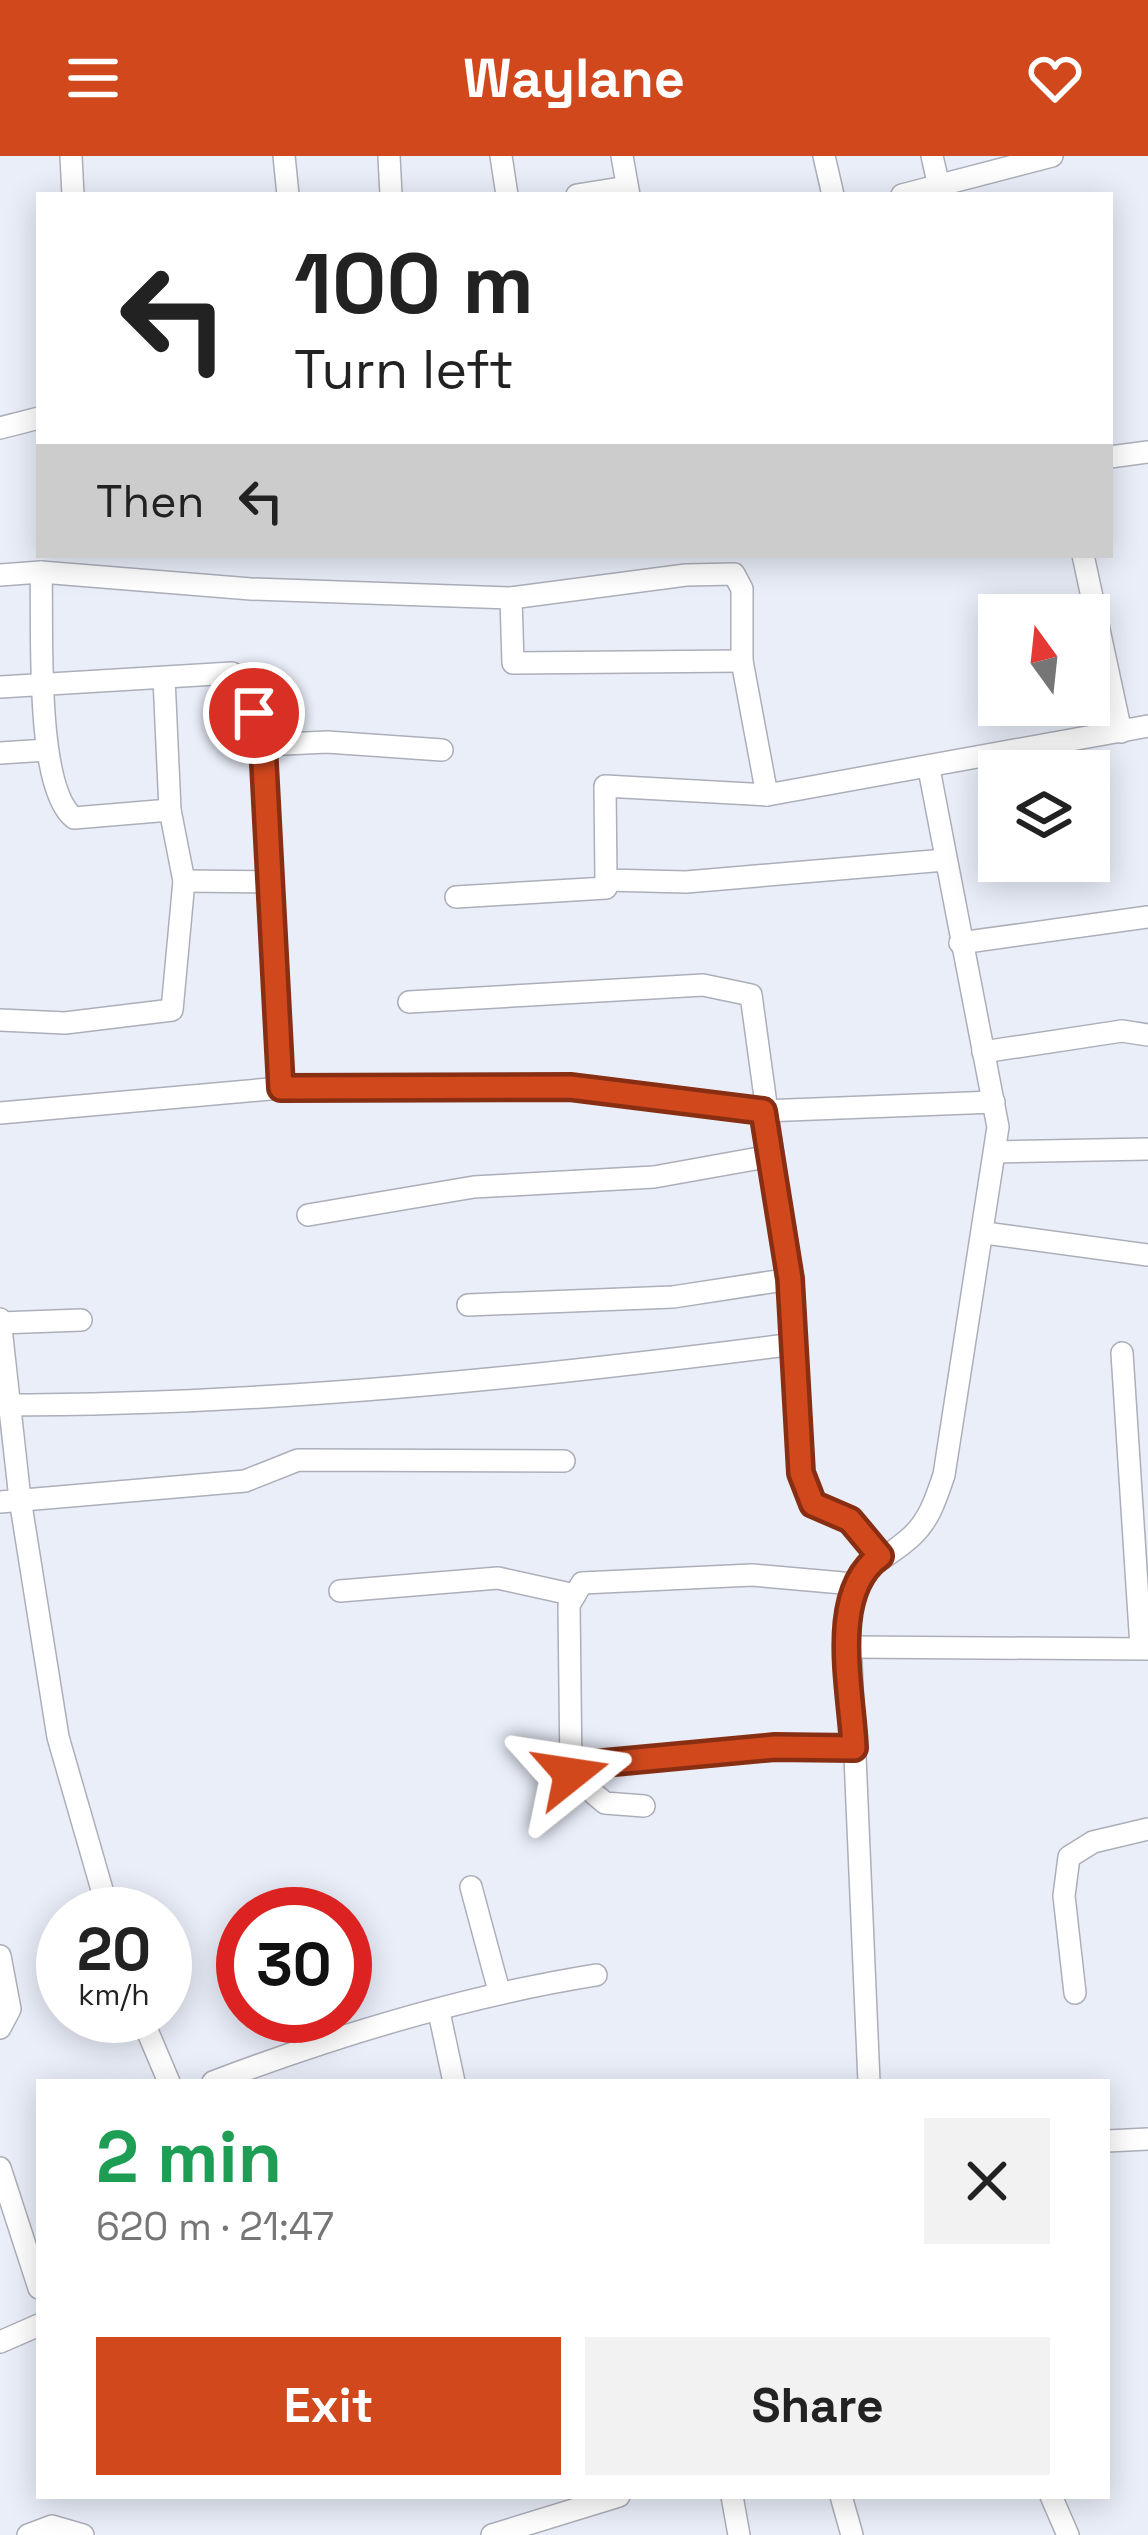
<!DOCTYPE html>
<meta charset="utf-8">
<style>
body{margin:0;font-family:"Space Grotesk",sans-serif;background:#f2f2f2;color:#222;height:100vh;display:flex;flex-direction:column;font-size:45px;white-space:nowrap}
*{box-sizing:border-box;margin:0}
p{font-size:39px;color:#767676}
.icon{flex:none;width:66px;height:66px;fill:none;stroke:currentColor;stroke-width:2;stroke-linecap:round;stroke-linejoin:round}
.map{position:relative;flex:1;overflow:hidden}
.details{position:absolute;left:36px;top:1923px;width:1074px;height:420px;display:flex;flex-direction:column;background:#fff;border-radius:0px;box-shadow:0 6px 30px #0003}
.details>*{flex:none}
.hud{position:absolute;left:36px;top:36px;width:1077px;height:366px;border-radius:0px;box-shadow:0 6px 30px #0003;background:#fff;color:#222;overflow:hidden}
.needle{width:78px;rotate:345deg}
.tools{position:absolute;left:978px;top:438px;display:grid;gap:24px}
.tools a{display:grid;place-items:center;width:132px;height:132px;border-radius:0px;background:#fff;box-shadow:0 6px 30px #0003;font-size:60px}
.speed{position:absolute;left:36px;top:1731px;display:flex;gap:24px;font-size:60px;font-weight:700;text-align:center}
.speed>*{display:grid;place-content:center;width:156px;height:156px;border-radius:50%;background:#fff;box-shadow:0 6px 30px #0003;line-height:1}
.speed small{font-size:30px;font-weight:400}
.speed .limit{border:18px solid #d22;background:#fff;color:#111}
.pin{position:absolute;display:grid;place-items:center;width:102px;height:102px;color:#fff;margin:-51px;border:6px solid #fff;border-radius:50%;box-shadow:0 3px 12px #0007}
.me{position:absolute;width:132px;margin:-66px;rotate:75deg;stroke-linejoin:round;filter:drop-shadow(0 0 9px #0008)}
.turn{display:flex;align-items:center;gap:42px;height:252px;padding:0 60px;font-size:54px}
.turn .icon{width:156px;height:156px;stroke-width:2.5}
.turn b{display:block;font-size:84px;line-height:102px}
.then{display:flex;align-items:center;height:114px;padding:0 60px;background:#0003;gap:24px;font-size:45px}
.round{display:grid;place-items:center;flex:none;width:126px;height:126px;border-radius:0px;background:#f2f2f2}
.summary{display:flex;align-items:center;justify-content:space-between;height:204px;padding:0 60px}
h1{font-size:72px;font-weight:700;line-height:90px;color:#1e9e55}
.primary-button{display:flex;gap:24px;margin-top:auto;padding:24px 60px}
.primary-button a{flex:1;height:138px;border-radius:0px;background:#d1481d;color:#fff;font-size:48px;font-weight:700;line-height:138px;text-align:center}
.primary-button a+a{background:#f2f2f2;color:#222}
header{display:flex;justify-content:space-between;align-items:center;height:156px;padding:0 60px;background:#d1481d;color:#fff;font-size:54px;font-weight:700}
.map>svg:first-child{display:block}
</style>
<header><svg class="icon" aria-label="menu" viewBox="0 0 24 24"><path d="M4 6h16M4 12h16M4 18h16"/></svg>Waylane<svg class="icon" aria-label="heart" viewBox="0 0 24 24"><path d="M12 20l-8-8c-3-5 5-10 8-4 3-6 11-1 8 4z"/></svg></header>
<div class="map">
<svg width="1148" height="2379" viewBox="0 0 1148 2379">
<rect width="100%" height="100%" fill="#eaeef9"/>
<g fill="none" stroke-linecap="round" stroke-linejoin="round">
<defs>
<g id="minor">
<polyline points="71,0 73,39"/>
<polyline points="284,0 288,39"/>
<polyline points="389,0 391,39"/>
<polyline points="501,0 507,39"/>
<polyline points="622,0 629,39"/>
<polyline points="824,0 833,39"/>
<polyline points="932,0 941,39"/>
<polyline points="577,39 627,31"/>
<polyline points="902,39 1052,0"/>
<polyline points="0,272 39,262"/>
<polyline points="1110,301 1148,296"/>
<polyline points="1083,399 1121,576"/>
<path d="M 41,416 C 43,468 34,631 74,662 L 170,654"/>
<polyline points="0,419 41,416 251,433 511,442 686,419 734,418 742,433 742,505 767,639"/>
<polyline points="511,442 513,507 742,505"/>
<polyline points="0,531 232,517 246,525 263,589"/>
<polyline points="0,597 47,594"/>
<polyline points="945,704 686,726 606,724 605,630 767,639 1148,570"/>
<polyline points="184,725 267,726"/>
<polyline points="456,741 606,732 606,724"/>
<polyline points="960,787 1148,761"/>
<polyline points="409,846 703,829 751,839 790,1123 801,1317 813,1348 850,1364 880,1400"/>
<polyline points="0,864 65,867 172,854 184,725 170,654 164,522"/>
<polyline points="983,896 1122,875 1148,879"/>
<polyline points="281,932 263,589 327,586 442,594"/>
<polyline points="0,957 281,932 570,931 763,955 994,946"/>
<polyline points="995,996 1148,993"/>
<polyline points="308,1059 474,1031 654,1021 771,1000"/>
<polyline points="985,1077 1148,1099"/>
<polyline points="468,1149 673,1141 790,1123"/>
<polyline points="0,1163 20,1343 58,1581 109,1758"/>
<polyline points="0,1167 81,1164"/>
<polyline points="1122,1197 1141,1491"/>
<path d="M 0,1249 C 266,1249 530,1222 794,1188"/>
<polyline points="0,1346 245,1325 298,1304 564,1305"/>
<polyline points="340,1435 498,1422 575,1439"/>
<polyline points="850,1491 1148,1493"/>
<polyline points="572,1609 775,1591 854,1592"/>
<polyline points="644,1650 605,1647 571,1618 569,1449 582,1427 752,1419 854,1428"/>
<polyline points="471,1731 499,1835"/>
<polyline points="0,1800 10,1853 0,1872"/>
<polyline points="1075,1837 1064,1740 1069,1701 1093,1686 1148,1673"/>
<polyline points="439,1856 454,1926"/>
<polyline points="141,1860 169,1926"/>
<path d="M 213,1926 C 337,1879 465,1840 596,1819"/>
<path d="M 869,1926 L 849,1461 C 858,1402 875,1414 912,1380 C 930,1363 936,1342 944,1319 L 998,971 L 929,613"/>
<polyline points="1107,1985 1148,1983"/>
<polyline points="0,2012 39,2132"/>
<polyline points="0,2186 39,2169"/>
<polyline points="732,2340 739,2379"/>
<polyline points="841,2340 852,2379"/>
<polyline points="1051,2340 1068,2379"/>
<polyline points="28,2379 52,2370 83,2379"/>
<polyline points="492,2379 619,2340"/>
</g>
</defs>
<use href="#minor" stroke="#acafb9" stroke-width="24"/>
<use href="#minor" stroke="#fff" stroke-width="21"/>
</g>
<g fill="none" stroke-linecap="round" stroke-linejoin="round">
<defs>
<path id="route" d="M 254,557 L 263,589 L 281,932 L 570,931 L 763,955 L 790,1123 L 801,1317 L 813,1348 L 850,1364 L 880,1400 C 827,1437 852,1536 854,1592 L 775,1591 L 572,1610 L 571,1618"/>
</defs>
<use href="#route" stroke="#882f13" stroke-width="30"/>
<use href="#route" stroke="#d1481d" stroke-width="21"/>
</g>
</svg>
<div class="tools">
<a><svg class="needle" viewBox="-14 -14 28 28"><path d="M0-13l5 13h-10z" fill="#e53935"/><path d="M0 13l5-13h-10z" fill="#767676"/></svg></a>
<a><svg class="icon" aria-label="layers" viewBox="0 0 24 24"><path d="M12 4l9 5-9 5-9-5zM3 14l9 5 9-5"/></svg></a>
</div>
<div class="speed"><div>20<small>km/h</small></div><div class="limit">30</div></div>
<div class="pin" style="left:254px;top:557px;background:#d93025"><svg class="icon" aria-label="arrive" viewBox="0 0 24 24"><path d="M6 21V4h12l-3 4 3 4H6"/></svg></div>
<svg class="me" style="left:571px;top:1618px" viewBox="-20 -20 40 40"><path d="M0-17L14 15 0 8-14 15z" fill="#d1481d" stroke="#fff" stroke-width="4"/></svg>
<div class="hud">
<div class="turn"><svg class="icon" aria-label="left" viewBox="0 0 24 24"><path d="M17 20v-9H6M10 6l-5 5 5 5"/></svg><div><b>100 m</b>Turn left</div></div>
<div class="then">Then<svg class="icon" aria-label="left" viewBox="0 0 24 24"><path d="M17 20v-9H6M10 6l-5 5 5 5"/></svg></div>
</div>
<section class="details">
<div class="summary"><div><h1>2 min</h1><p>620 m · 21:47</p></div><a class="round"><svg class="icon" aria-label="close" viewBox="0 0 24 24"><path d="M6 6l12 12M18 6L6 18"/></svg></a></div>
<div class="primary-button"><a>Exit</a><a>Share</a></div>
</section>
</div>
